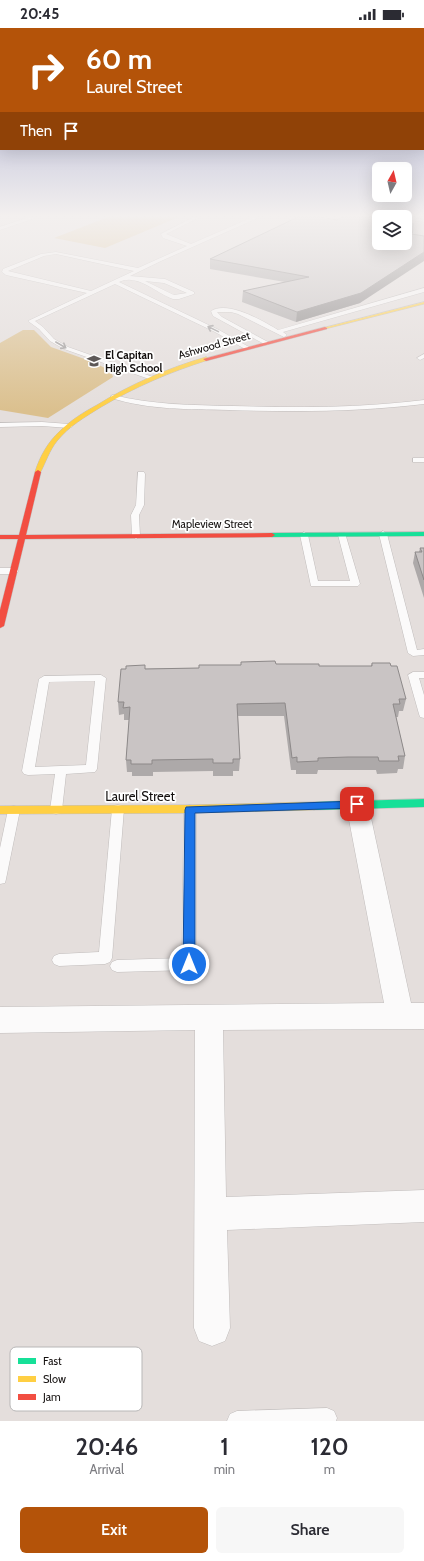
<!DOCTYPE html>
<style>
body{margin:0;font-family:Cabin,sans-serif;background:#f7f7f7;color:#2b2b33;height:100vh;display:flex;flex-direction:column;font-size:15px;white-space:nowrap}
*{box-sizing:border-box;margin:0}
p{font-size:13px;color:#7c7c81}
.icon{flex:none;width:22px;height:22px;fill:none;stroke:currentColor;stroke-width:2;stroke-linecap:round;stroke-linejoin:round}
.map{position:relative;height:1393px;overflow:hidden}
.side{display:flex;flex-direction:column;background:#fff;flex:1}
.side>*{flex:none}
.top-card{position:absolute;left:0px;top:0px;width:424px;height:122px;box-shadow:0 4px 16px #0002;background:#b45309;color:#fff;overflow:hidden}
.needle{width:26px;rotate:8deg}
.buttons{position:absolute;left:372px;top:134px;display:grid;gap:8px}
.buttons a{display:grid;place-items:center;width:40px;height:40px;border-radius:6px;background:#fff;box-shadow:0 4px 16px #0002;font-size:20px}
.pin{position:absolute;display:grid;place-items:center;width:34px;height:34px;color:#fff;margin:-17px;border-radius:8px;box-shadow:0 2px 6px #0006}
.me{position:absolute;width:44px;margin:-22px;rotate:0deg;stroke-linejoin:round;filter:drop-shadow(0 0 3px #0008)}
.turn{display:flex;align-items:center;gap:14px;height:84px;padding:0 20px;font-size:18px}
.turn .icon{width:52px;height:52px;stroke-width:2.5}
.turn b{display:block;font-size:28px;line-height:34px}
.then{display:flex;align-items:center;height:38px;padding:0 20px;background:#0003;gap:8px;font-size:15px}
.eta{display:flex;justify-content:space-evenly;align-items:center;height:68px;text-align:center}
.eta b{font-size:24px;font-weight:600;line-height:28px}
.action{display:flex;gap:8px;margin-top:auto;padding:8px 20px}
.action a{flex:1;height:46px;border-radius:6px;background:#b45309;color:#fff;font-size:16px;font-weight:600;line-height:46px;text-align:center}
.action a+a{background:#f7f7f7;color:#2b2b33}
.status{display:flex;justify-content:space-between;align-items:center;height:28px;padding:0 20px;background:#fff;direction:ltr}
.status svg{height:11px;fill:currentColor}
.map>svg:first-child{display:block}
</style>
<div class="status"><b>20:45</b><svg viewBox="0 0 49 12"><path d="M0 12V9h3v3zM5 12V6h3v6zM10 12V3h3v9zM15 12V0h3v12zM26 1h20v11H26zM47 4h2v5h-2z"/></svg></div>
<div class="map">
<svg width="424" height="1393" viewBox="0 0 424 1393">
<rect width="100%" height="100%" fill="#e4dedc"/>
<g fill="#dbc08e">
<polygon points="108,189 179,189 105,220 54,210"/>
<polygon points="23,302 34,302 51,319 93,334 111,343 113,349 48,390 0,382 0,315"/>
</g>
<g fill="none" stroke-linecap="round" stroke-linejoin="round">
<defs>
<g id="lane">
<polygon points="30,189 38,189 0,202 0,199"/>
<path d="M 194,189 L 200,189 L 166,206 L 191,216 L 253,189 L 260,189 L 161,233 L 130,248 L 165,251 L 194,264 L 194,266 L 179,271 L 173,271 C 156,265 137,245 119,254 L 219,302 L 249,319 L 249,321 L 245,321 L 215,304 L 115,256 L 35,293 L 43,299 L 54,311 L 68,319 L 153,349 L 153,351 L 149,351 L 64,321 L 50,313 L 39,301 L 28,293 L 87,265 L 6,247 L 2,244 L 3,241 L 41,226 L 56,224 L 138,240 L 187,218 L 163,210 L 161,206 ZM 56,226 L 134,243 L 91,263 L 8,243 L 44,228 ZM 145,253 L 164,255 L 187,265 L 174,267 Z"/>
<polygon points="285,189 292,189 292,190 290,191"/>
<polygon points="405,189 424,192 424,194 405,191"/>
<path d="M 424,260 L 424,264 L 283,304 L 287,307 L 284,309 L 238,286 L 231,284 L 217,284 L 222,289 L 268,314 L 268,316 L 266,317 L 213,288 L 211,283 C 228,272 263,293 278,302 Z"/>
<polygon points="424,326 424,330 420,332 417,330"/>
<path d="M 113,367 C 153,377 192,377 233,378 C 297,380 360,380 424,372 L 424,376 C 359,384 294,384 229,382 C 188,381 150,382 111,370 L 111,368 Z"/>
<polygon points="42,394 69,396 73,398 69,400 42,398 0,399 0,395"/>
<rect x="413" y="430" width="11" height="4"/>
<polygon points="138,444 144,444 145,446 144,477 139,487 140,508 136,511 132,508 131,487 136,477"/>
<polygon points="383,503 387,506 417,622 424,621 424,627 413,628 408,625 379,506"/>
<polygon points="304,504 308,507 318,553 350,553 338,507 339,505 345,505 360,556 358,558 311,558 300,507"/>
<polygon points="0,540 14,540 19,543 14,546 0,546"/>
<polygon points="413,644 424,644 424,650 419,650 424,667 424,690 420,689 419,686 408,647"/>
<path d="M 101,647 L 106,650 L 97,741 L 95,744 L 66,746 L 62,782 L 60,785 L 56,786 L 52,785 L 50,782 L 55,746 L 28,747 L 24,746 L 22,743 L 39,651 L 44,648 ZM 95,653 L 86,737 L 35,739 L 49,654 Z"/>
<polygon points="118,777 122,778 124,781 112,930 110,934 105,936 59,938 54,936 52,932 54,928 59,926 99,924 112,781 114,778"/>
<polygon points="190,777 194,778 196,781 196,936 194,940 189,942 117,944 112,942 110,938 112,934 117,932 182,930 184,781 186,778"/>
<polygon points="14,778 18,779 20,782 6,851 5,855 0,856 0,820 8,782 10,779"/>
<polygon points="327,1380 334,1383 337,1390 336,1393 227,1393 230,1386 237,1383"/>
</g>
<polygon id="street" points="357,768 365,770 368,776 411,975 424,975 424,1001 223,1002 226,1169 424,1162 424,1194 227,1202 230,1300 225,1313 212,1318 199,1313 194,1300 195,1002 0,1005 0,979 384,975 346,776 349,770"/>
<g id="fast">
<polygon points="424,504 424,508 272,509 269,507 272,505"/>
<polygon points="424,771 424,779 314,782 311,781 309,778 311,775 314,774"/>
</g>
<g id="slow">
<polygon points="424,274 424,276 325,301 323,300"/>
<path d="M 206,329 L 209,331 L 208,332 C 170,344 135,359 101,379 C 85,389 69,398 57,413 C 49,423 46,434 40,445 L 35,444 C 40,428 48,414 60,403 C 71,392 84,384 97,377 C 131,356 168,340 206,329 Z"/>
<polygon points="314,774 317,775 319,778 317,781 314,782 190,785 0,786 0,778 190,777"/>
</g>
<g id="jam">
<polygon points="325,299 327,300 327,301 206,333 203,331"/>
<polygon points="38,442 41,444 26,507 272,505 275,507 272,509 25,511 4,598 0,600 0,582 18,511 0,511 0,507 19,507 35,444"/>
</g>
</defs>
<use href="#lane" stroke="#c1bdbc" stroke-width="1"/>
<use href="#street" stroke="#c1bdbc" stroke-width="1"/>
<use href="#fast" stroke="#c1bdbc" stroke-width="1"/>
<use href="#slow" stroke="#c1bdbc" stroke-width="1"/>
<use href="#jam" stroke="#c1bdbc" stroke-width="1"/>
<use href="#lane" fill="#fbfafa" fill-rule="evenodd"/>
<use href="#street" fill="#fbfafa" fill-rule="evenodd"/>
<use href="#fast" fill="#16e098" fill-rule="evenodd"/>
<use href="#slow" fill="#ffcf43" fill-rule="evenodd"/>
<use href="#jam" fill="#f24e42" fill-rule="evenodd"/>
</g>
<g fill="#ada9a9">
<polygon points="375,189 375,190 405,195 413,205 411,206 360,275 296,294 242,274 243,263 285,254 210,241 210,231"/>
<polygon points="420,520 424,520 424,570 413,535 415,524 419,524"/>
<polygon points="372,635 391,638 406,671 403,683 399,683 398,689 396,689 405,728 403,741 398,741 397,745 377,746 376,742 318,742 317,746 296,746 296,742 291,742 284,688 238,688 240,731 239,743 233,743 233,748 213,748 213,743 153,744 153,748 132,748 132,744 127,744 126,732 129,692 124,692 124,686 119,687 118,674 126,641 199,640 241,637 276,636 319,638 371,638"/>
</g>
<g fill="#8d8989">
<polygon points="414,196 413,205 405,210 405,202"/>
<polygon points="424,224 424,233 360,275 296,294 297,284"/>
</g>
<g fill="#c9c4c4" stroke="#8d8989">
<polygon points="298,189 320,189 337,192 343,189 374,189 373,190 379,191 379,215 405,215 405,205 424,208 424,224 361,265 297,284 243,263 309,249 210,231"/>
<polygon points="405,195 414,196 405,202"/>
<polygon points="420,520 424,520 424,552 415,524 422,524"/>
<polygon points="275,633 276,636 319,636 319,638 372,638 372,635 390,635 391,638 397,638 406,671 399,671 400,676 393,676 405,728 398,728 399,733 379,733 378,729 348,729 318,730 318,733 297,734 297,729 292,730 285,675 237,676 240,731 233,731 233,735 213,735 213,731 152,732 152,736 131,736 131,732 126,732 130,679 123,680 124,674 118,674 121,641 126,641 126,638 145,637 145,641 199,640 199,637 241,637 241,634"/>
</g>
<defs><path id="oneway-shaft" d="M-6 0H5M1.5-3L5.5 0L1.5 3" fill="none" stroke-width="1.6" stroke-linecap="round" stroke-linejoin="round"/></defs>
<g stroke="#9f9c9c">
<use href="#oneway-shaft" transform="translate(213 301) rotate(-154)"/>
<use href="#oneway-shaft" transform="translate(61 317) rotate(30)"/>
</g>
<linearGradient id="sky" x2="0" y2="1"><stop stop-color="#9da2cc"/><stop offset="0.49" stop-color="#f3f0ef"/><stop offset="1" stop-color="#f3f0ef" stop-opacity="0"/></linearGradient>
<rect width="424" height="384" fill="url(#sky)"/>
<polygon fill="#1a73e8" stroke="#114b97" points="357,773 361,774 362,776 361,779 357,780 195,785 195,936 193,939 189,941 185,939 183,936 185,782 186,779"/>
<defs>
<symbol id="school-bare" viewBox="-9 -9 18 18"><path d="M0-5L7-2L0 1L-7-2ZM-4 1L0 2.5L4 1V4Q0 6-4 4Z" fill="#5d5857" stroke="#fff" stroke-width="2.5" paint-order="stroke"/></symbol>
</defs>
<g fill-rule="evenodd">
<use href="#school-bare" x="84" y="323" width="20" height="20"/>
</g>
<g text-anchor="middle" stroke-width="3.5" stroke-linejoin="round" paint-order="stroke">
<g font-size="11" fill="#14100f" stroke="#fff">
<text transform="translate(214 317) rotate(-16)" y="4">Ashwood Street</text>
<text x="212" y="500">Mapleview Street</text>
</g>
<g font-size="11" font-weight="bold" fill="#14100f" stroke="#fff" text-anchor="start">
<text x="105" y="331">El Capitan<tspan x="105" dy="13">High School</tspan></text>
</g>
<g font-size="13" fill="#14100f" stroke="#fff">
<text x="140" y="773">Laurel Street</text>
</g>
</g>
<rect x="10" y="1319" width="132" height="64" rx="6" fill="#fff" stroke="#b8b7b7" stroke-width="1"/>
<rect x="18" y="1330" width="18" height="6" fill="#16e098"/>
<rect x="18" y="1348" width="18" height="6" fill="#ffcf43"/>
<rect x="18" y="1366" width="18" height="6" fill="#f24e42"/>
<g font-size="11" fill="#14100f">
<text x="43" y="1337">Fast</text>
<text x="43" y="1355">Slow</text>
<text x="43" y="1373">Jam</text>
</g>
</svg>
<div class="buttons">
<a><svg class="needle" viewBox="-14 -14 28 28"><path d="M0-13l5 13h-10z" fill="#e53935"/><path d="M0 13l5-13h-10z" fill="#7c7c81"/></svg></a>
<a><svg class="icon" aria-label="layers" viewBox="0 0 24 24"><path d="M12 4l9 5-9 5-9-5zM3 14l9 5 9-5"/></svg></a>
</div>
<div class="pin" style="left:357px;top:776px;background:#d93025"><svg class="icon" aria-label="arrive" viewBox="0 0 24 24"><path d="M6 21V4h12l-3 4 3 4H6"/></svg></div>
<svg class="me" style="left:189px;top:936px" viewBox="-20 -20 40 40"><circle r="17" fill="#1a73e8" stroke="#fff" stroke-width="3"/><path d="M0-11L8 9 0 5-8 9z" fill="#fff"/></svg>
<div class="top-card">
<div class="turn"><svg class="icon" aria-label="right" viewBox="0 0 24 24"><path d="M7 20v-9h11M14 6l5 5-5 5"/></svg><div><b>60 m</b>Laurel Street</div></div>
<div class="then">Then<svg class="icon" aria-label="arrive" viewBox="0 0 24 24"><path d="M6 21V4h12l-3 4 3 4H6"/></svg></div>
</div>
</div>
<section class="side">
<div class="eta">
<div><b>20:46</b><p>Arrival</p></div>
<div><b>1</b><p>min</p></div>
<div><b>120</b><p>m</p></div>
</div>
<div class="action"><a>Exit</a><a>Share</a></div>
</section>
